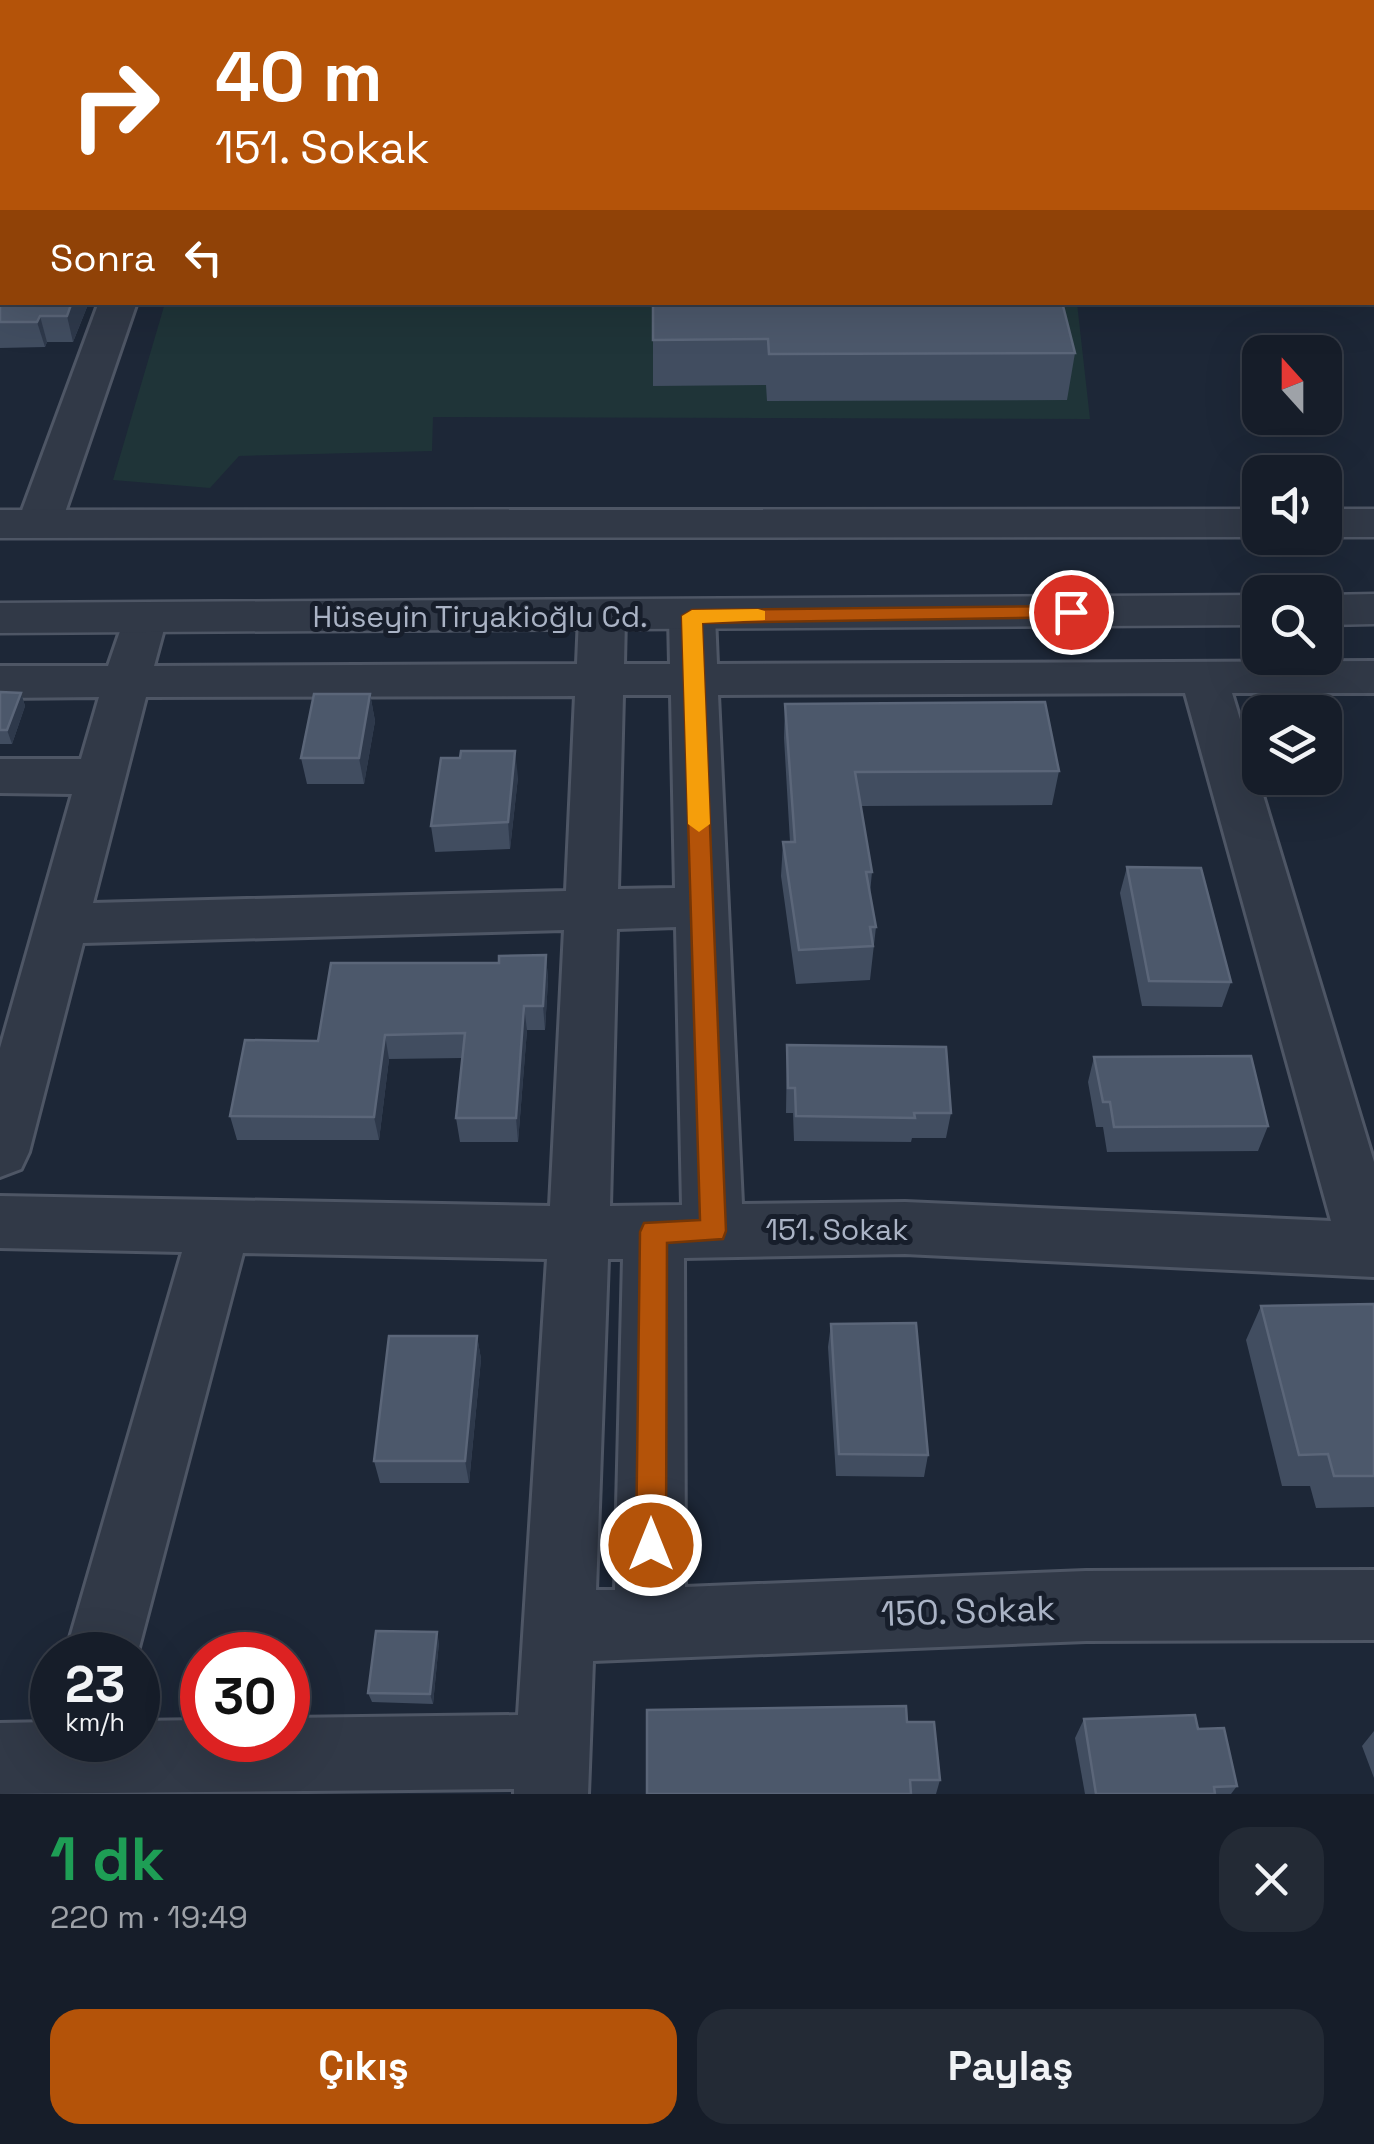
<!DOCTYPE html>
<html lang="tr">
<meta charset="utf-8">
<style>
body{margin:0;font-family:"Space Grotesk",sans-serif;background:#232a35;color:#f1f3f6;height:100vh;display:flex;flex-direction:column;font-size:38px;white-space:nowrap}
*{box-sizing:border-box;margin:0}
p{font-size:32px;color:#9ea2a8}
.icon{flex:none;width:55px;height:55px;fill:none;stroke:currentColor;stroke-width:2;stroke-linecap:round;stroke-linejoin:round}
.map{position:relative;height:1794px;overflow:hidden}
.details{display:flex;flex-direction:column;background:#161d29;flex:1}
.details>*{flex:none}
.top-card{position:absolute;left:0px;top:0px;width:1375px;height:305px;box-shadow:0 10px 40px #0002,0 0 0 2px #353b46;background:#b45309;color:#fff;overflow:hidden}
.needle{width:65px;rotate:339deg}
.buttons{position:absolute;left:1242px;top:335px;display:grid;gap:20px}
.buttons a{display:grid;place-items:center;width:100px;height:100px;border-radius:20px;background:#161d29;box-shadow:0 10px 40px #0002,0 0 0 2px #353b46;font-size:50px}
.speed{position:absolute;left:30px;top:1632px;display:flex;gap:20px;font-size:50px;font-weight:700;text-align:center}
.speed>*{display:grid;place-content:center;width:130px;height:130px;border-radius:50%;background:#161d29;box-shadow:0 10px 40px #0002,0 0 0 2px #353b46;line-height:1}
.speed small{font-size:25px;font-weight:400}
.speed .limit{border:15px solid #d22;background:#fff;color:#111}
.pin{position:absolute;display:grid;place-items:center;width:85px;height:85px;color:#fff;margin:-42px;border:5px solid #fff;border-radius:50%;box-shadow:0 2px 10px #0007}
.me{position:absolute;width:110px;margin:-55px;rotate:0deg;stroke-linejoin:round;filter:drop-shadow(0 0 8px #0008)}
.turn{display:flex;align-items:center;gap:35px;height:210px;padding:0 50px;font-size:45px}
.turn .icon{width:130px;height:130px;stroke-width:2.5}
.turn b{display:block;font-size:70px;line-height:85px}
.then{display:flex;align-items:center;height:95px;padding:0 50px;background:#0003;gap:20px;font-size:38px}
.round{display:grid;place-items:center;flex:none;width:105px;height:105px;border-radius:30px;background:#232a35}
.headline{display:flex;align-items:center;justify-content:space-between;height:170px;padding:0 50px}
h1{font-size:60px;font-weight:800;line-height:75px;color:#1e9e55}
.primary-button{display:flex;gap:20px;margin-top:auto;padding:20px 50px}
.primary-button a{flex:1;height:115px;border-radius:30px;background:#b45309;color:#fff;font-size:40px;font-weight:800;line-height:115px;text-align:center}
.primary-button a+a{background:#232a35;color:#f1f3f6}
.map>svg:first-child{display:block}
</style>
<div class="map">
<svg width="1374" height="1794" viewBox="0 0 1374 1794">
<rect width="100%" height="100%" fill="#1d2737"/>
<g fill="#1f3438">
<polygon points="375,0 1161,0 374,2"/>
<polygon points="165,303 1077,303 1090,419 433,417 432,451 239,456 210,488 113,480"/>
</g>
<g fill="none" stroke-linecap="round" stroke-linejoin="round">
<defs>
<g id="minor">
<rect x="0" y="83" width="2" height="20"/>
<polygon points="99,302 137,302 61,524 54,533 39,537 24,533 17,524"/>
<path d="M 692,601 L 708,606 L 715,616 L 717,664 L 1374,661 L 1374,693 L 1232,693 L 1374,1162 L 1374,1277 L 905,1254 L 684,1258 L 685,1587 L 1086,1571 L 1374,1570 L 1374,1640 L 1086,1641 L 593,1661 L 588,1794 L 514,1794 L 514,1789 L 0,1794 L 0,1723 L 52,1722 L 52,1740 L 138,1740 L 138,1721 L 202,1720 L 202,1740 L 288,1740 L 288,1718 L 518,1715 L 547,1259 L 243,1253 L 137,1655 L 65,1655 L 182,1252 L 0,1248 L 0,1196 L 550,1206 L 564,930 L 83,943 L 29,1152 L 21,1169 L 0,1177 L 0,1048 L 72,794 L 0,793 L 0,759 L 81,759 L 99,697 L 0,698 L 0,666 L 108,666 L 128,608 L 144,603 L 160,608 L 167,618 L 154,666 L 577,664 L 579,617 L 586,607 L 602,602 L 618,607 L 625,617 L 624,664 L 670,664 L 669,616 L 676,606 ZM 1185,693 L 1331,1221 L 905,1202 L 742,1204 L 718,695 ZM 623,695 L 671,695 L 675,888 L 618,889 ZM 575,696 L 566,891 L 93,903 L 146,697 ZM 676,927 L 682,1205 L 610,1206 L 617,929 ZM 608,1259 L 623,1259 L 615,1590 L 596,1590 Z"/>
</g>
<g id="tertiary">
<polygon points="1260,509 1260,537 0,538 0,510"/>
<rect x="1325" y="509" width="49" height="28"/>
<polygon points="1374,594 1374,624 1325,625 1325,595"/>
<polygon points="1260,595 1260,625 0,633 0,603"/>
</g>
</defs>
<use href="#minor" stroke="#4e5665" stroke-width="6"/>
<use href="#tertiary" stroke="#4e5665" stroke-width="5"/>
<use href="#minor" fill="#313947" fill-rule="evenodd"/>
<use href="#tertiary" fill="#313947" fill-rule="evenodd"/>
</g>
<g fill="#414d60">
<polygon points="0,266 89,302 73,342 47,342 45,347 0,348"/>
<polygon points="653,302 1075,353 1067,400 767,401 766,385 653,386"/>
<polygon points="0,692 21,693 25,706 12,744 0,744"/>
<polygon points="370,694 375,721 364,784 307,784 301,758"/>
<polygon points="785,704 1059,771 1052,805 861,806 872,872 870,893 876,927 870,980 796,984 781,876 783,842 790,842 784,738"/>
<polygon points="518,777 510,849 435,852 431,826"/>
<polygon points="1127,867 1231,982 1222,1007 1142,1006 1120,893"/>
<polygon points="546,955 548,980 545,1030 527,1030 518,1142 460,1142 456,1118 462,1058 389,1059 379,1140 237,1140 230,1116 499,963"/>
<polygon points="787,1045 951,1113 946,1138 912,1138 911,1142 794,1141 793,1113 786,1113"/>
<polygon points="1094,1057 1268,1126 1258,1151 1107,1152 1103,1127 1096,1127 1088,1082"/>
<polygon points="1374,1304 1374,1507 1316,1508 1310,1486 1282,1486 1246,1340 1261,1306"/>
<polygon points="831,1324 928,1455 924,1477 836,1476 828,1347"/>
<polygon points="477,1336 481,1359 469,1483 380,1483 374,1461"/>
<polygon points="439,1642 433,1704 372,1702 368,1693"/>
<polygon points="1084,1719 1198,1729 1237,1786 1231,1794 1085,1794 1075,1738"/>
<polygon points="907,1722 940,1780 936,1794 647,1794"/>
<polygon points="1374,1731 1374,1778 1362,1746"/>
</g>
<g fill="#2e394b">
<polygon points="72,302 89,302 73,342 67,316"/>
<polygon points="40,316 47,342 45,347 37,322"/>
<polygon points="21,693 25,706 12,744 7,730"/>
<polygon points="370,694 375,721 364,784 359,758"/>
<polygon points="515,751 518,777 510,849 508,822"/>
<polygon points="546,955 548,980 545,1030 543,1006"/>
<polygon points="524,1006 527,1030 518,1142 516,1118"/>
<polygon points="385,1035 389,1059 379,1140 374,1117"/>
<polygon points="477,1336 481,1359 469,1483 465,1461"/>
<polygon points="437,1632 439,1642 433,1704 430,1694"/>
</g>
<g fill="#4c586b" stroke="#5b6679" stroke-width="2.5">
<polygon points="0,266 2,266 2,302 72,302 67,316 40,316 37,322 0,322"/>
<polygon points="653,302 1062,302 1075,353 769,354 768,339 653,340"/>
<polygon points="0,692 21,693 7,730 0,730"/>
<polygon points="314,694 370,694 359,758 301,758"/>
<polygon points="1045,702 1059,771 855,772 872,872 866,872 876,927 870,927 873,946 799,950 783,842 795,842 785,704"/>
<polygon points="461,751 515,751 508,822 431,826 441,758 460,758"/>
<polygon points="1127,867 1201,868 1231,982 1149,981"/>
<polygon points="546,955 543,1006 524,1006 516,1118 456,1118 465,1033 385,1035 374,1117 230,1116 245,1040 318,1041 331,963 499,963 499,956"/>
<polygon points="787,1045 946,1047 951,1113 914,1113 915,1118 796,1116 795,1088 788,1088"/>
<polygon points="1251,1056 1268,1126 1114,1127 1110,1102 1103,1102 1094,1057"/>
<polygon points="1374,1304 1374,1476 1334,1476 1328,1454 1299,1455 1261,1306"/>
<polygon points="916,1323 928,1455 839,1454 831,1324"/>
<polygon points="389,1336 477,1336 465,1461 374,1461"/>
<polygon points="376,1631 437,1632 430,1694 368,1693"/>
<polygon points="906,1706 907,1722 934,1722 940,1780 910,1780 911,1794 647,1794 647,1710"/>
<polygon points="1195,1715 1198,1729 1224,1728 1237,1786 1214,1787 1215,1794 1096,1794 1084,1719"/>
</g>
<polygon fill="#b45309" stroke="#753606" stroke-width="2.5" points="1071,606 1078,608 1078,617 702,623 726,1231 723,1239 667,1243 666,1545 662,1555 651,1559 640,1555 636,1545 640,1232 644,1223 700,1220 682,616 692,610"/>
<polygon fill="#f59e0b" points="758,609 765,611 765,620 702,623 710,824 699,832 688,824 682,616 692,610"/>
<g text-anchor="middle" stroke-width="10" stroke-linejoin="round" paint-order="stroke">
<g font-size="30" fill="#aab3c5" stroke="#171e2b">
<text x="480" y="627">Hüseyin Tiryakioğlu Cd.</text>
<text x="837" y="1240">151. Sokak</text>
</g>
<g font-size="35" fill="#aab3c5" stroke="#171e2b">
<text transform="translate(968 1611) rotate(-2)" y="12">150. Sokak</text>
</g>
</g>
</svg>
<div class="buttons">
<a><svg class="needle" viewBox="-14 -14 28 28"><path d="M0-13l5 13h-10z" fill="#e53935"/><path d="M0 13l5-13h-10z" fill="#9ea2a8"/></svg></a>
<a><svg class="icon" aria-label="sound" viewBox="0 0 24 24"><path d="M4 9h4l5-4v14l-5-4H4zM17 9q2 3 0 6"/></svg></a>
<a><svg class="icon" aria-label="search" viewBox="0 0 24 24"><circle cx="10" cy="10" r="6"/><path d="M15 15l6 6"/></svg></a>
<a><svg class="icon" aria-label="layers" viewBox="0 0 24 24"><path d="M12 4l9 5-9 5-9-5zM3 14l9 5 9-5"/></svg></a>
</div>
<div class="speed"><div>23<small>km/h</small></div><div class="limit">30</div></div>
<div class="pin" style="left:1071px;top:612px;background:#d93025"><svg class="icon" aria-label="arrive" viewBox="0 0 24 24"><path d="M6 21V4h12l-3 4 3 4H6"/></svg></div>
<svg class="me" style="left:651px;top:1545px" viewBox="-20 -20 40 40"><circle r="17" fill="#b45309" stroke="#fff" stroke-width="3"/><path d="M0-11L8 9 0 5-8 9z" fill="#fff"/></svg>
<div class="top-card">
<div class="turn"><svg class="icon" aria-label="right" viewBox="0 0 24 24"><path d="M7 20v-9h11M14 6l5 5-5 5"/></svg><div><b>40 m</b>151. Sokak</div></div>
<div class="then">Sonra<svg class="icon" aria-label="left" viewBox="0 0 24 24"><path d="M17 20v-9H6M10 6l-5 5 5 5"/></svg></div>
</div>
</div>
<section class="details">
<div class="headline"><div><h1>1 dk</h1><p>220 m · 19:49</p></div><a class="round"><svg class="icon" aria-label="close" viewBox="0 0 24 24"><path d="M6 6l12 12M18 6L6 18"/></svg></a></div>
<div class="primary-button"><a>Çıkış</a><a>Paylaş</a></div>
</section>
